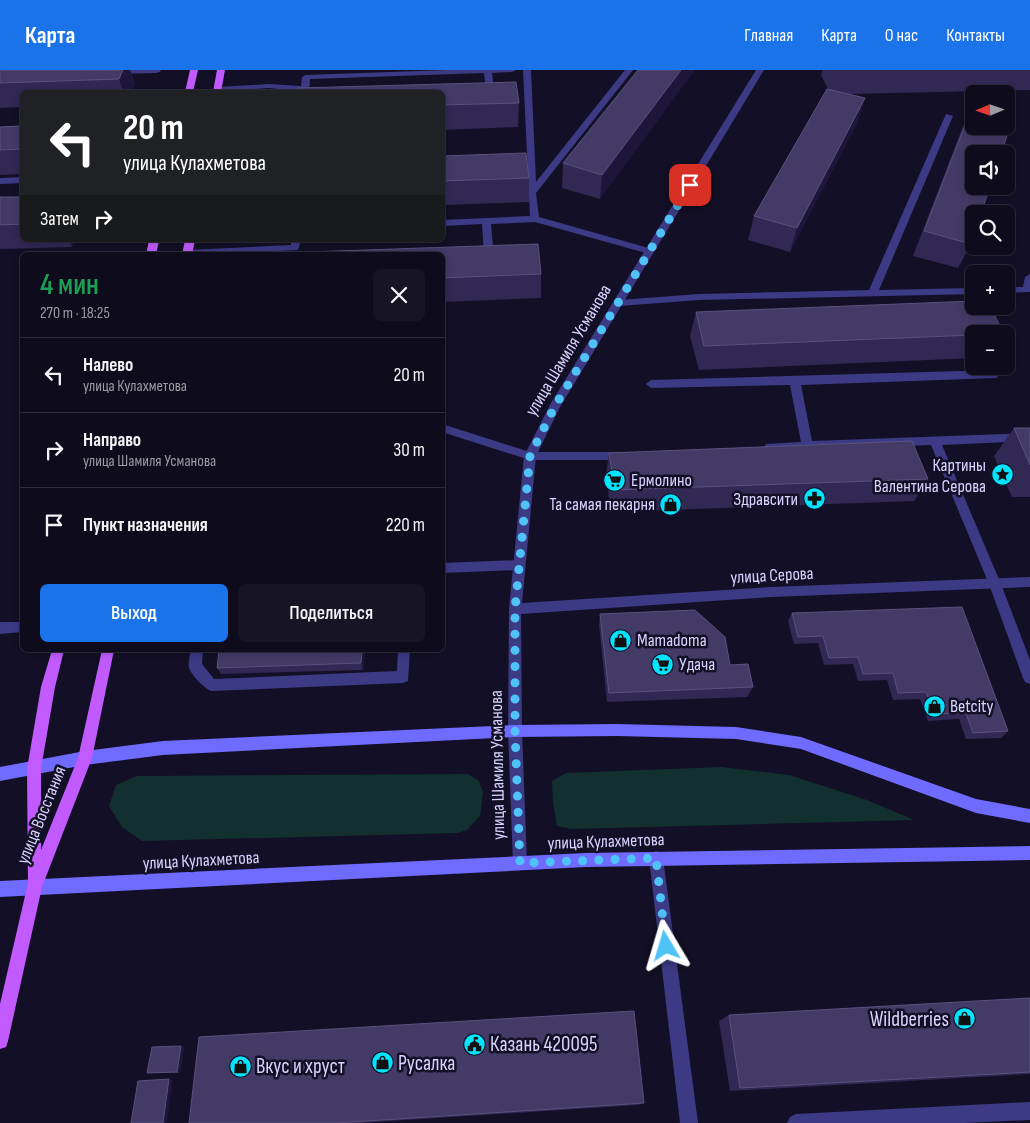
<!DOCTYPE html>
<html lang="ru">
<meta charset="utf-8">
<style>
body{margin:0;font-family:"Sofia Sans Condensed",sans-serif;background:#171425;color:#f1f3f6;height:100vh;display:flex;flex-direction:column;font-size:19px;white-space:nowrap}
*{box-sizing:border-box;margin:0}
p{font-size:16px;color:#9b9ba3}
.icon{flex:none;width:28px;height:28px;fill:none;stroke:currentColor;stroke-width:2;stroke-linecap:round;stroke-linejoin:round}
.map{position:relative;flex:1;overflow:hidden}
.sheet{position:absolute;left:20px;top:182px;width:425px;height:400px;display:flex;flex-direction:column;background:#0e0b1c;border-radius:8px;box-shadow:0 2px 8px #0003,0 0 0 1px #2e2b3b}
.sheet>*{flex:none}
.top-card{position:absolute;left:20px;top:20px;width:425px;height:152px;border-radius:8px;box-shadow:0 2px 8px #0003,0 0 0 1px #2e2b3b;background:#202124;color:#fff;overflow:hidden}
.needle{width:32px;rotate:268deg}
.tools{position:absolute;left:965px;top:15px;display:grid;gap:10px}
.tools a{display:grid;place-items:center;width:50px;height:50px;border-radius:8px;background:#0e0b1c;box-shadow:0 2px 8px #0003,0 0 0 1px #2e2b3b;font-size:25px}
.pin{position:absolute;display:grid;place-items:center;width:42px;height:42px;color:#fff;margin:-21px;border-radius:10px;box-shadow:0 2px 8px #0006}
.me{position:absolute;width:55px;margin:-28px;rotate:353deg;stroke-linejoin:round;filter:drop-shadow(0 0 4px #0008)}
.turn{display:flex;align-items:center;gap:18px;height:105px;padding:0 20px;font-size:22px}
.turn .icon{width:65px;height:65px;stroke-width:2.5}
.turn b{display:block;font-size:35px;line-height:42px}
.then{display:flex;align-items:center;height:48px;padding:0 20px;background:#0003;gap:10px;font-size:19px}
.round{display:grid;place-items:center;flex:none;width:52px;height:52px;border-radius:8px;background:#171425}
.summary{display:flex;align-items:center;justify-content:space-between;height:85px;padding:0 20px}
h1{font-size:30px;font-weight:600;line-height:38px;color:#1e9e55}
.button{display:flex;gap:10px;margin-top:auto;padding:10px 20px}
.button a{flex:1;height:58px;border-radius:8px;background:#1a73e8;color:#fff;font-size:20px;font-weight:600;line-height:58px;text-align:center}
.button a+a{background:#171425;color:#f1f3f6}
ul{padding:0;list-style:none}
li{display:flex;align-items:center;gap:15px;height:75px;padding:0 20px;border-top:1px solid #2e2b3b}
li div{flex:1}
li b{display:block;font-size:19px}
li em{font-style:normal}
header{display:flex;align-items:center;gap:30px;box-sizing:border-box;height:70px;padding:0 25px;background:#1a73e8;color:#fff}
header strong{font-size:24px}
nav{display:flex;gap:28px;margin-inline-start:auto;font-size:18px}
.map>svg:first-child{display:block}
</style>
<header>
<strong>Карта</strong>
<nav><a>Главная</a><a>Карта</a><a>О нас</a><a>Контакты</a></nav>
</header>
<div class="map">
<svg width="1030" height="1053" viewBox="0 0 1030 1053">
<rect width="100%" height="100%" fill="#130f26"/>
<g fill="#12302f">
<polygon points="721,697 789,705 867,730 914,750 571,759 557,756 553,733 552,711 566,703"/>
<polygon points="468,704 479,711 483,722 480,746 467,760 457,763 142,771 122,757 109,736 116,715 137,706"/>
</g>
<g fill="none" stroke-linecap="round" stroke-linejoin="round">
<g fill="#3d3a85" fill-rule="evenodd">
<polygon points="112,0 160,0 161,1 157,3 115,4 112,4"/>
<polygon points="447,0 516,0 512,2 492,3 495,28 491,30 487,28 484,3 310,9 309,22 269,18 218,21 214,19 218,17 269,14 301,16 302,7 306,5"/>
<polygon points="523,0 531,0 536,112 625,0 633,0 536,123 539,147 652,179 652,183 646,183 535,152 491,154 494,188 492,190 485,191 480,188 484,185 482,154 442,156 442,150 530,146"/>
<polygon points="946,44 953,46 879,220 974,218 974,224 699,230 619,236 614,233 619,230 699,224 869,220"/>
<polygon points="22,107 22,113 0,114 0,108"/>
<polygon points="291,170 301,170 298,180 184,185 182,183 187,180 291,175"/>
<polygon points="1030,204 1030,222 1006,223 1006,217 1023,217 1025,207"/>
<polygon points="996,300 1001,304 996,308 801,315 812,371 1030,363 1030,371 942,375 1001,514 1030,590 1030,614 1025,612 1023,608 989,514 931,375 770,381 766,380 764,377 766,374 801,372 790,315 651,318 646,314 651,310"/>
<polygon points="442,354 530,382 626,382 632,386 626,390 530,390 442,362"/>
<polygon points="519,490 523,491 525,495 523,499 519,500 442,503 442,493"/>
<polygon points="0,552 22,552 22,562 0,564"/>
<path d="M 191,580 L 203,580 L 202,594 L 214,609 L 397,601 L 398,580 L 410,580 L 408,611 L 403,613 L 211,621 C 204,618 190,604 189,597 C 188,592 190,585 191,580 Z"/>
<polygon points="656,781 661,783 663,788 698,1053 680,1053 649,788 651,783"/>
<polygon points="1030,1032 1030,1050 963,1053 787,1053 790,1047 796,1044"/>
</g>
<polygon fill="#3d3a85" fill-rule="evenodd" points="756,0 764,0 560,337 536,386 522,533 771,517 1030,507 1030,517 771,527 521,544 522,661 527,793 525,798 520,800 515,798 513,793 508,661 509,539 524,386 551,333"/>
<g fill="#6f6bff" fill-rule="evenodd">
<polygon points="617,654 736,657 801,667 976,729 1030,739 1030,753 976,743 801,679 736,669 617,666 515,667 163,685 85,695 0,711 0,697 85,681 163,671 515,655"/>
<polygon points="1030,776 1030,790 586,797 0,827 0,811 586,783"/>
</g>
<g fill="#c25bff" fill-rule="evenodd">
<polygon points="190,0 198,0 193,22 185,22"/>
<polygon points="217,0 225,0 221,22 213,22"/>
<polygon points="149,170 159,170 156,185 146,185"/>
<polygon points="185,170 195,170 192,185 182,185"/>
<polygon points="52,580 64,580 55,617 41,699 41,780 78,688 102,580 114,580 92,688 42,817 8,971 6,977 0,979 0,934 28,813 27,699 41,617"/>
</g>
</g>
<g fill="#312854">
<polygon points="0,0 130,0 135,13 132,22 22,22 22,37 0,38"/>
<polygon points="638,0 600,129 562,118 563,93"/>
<polygon points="823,0 1030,0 1030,20 848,24 865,28 857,53 790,182 748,170 754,146 828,19 821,5"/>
<polygon points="442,22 519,33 518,57 442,60"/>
<polygon points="974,32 971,174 958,198 913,186 963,56"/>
<polygon points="22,56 22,104 0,105 0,57"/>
<polygon points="442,86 529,108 529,132 442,135"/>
<polygon points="0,127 22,127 22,170 74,170 72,177 0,179"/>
<polygon points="442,185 541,204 541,228 442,232"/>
<polygon points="696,242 974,264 974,288 699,300 690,266"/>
<polygon points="1014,358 1030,358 1030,427 1012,427 994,386"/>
<polygon points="609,383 928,409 914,431 611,442 606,405"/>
<polygon points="792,543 1008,661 1001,668 966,669 959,649 928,651 920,629 893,630 887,610 858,611 853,594 824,595 818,573 794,574 788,551"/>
<polygon points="600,544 730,595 753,617 747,627 607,632 599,555"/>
<polygon points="219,580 365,580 363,600 221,604 217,598"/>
<polygon points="1030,928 1030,1004 730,1021 719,951 729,945"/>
<polygon points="184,977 180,1003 147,1003"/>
<polygon points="644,1033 638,1035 359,1053 189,1053"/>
</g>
<g fill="#1d163a">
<polygon points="123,0 130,0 135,13 132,22 124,22 119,9"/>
<polygon points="681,0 695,0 600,129 602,105"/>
<polygon points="865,28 857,53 790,182 797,158"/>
<polygon points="69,170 74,170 72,177"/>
<polygon points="362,580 365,580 363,600 361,593"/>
<polygon points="181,976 184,977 180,1003 177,1002"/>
<polygon points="169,1009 173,1010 167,1053 163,1053"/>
</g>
<g fill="#433a66" stroke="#5a527e">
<polygon points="0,0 123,0 119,9 0,13"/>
<polygon points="638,0 681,0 602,105 563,93"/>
<polygon points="516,12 519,33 442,35 442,22 297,22 297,18"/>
<polygon points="827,19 865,28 797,158 754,146"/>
<polygon points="974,32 974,56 1006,56 1006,39 1015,41 1001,84 974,84 974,116 990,116 981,144 974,144 974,164 971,174 924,161"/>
<polygon points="22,56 22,79 0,80 0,57"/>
<polygon points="526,83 529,108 442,111 442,86"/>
<polygon points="0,127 22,127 22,154 0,155"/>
<polygon points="538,174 541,204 442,208 442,185 278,185 278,183"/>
<polygon points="974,231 974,236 990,236 1004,264 974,264 974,265 704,276 696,242"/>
<polygon points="1014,358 1030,358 1030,395"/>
<polygon points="912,371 928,409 615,420 609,383"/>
<polygon points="962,537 1008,661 973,663 966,643 934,644 926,622 898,623 893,603 863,604 858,587 829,588 823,566 798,567 792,543"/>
<polygon points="695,540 725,567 730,595 748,594 753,617 609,623 600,544"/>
<polygon points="219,580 362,580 361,593 217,598"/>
<polygon points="1030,928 1030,1002 740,1018 729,945"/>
<polygon points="634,941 644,1033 336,1053 189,1053 199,967"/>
<polygon points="181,976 177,1002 147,1003 152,977"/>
<polygon points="169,1009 163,1053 131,1053 138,1011"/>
</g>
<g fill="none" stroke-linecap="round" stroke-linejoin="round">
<polyline stroke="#4fc3f7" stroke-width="9" stroke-dasharray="0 16.2" points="666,876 656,788 520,793 515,661 515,539 530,386 555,336 690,115"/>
</g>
<defs>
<symbol id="sight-disc" viewBox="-11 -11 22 22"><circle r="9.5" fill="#00e5ff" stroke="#130f26"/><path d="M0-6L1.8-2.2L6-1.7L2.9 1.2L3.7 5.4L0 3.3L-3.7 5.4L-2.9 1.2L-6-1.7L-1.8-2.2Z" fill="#111"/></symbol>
<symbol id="supermarket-disc" viewBox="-11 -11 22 22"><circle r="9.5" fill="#00e5ff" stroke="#130f26"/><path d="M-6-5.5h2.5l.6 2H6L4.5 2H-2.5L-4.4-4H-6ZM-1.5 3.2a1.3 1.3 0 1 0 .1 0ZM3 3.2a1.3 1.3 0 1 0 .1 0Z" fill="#111"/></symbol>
<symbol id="pharmacy-disc" viewBox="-11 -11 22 22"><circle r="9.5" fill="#00e5ff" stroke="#130f26"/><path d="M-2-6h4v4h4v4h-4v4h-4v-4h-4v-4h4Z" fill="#111"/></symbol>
<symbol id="shop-disc" viewBox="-11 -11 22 22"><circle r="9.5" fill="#00e5ff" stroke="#130f26"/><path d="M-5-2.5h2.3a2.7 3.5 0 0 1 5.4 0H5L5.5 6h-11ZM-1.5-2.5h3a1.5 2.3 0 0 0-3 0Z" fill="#111"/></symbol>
<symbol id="civic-disc" viewBox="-11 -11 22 22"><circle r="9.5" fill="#00e5ff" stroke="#130f26"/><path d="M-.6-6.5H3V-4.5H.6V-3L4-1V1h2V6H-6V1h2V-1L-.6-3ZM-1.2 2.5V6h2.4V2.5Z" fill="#111"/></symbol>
</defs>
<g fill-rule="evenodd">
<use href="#sight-disc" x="990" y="392" width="25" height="25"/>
<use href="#supermarket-disc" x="602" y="398" width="25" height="25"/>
<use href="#pharmacy-disc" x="802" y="416" width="25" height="25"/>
<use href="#shop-disc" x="658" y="422" width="25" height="25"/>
<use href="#shop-disc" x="608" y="558" width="25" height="25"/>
<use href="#supermarket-disc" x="650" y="582" width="25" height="25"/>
<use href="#shop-disc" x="922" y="624" width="25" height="25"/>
<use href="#shop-disc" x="952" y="936" width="25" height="25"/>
<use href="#civic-disc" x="462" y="962" width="25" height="25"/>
<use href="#shop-disc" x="370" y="980" width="25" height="25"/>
<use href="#shop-disc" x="228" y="984" width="25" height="25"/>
</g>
<g text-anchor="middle" stroke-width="5" stroke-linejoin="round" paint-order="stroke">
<g font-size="18" fill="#d9d4ff" stroke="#130f26">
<text transform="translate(568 280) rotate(-59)" y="6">улица Шамиля Усманова</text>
<text transform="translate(772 505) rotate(-3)" y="6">улица Серова</text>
<text transform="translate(497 695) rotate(-91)" y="6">улица Шамиля Усманова</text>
<text transform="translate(41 745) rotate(-68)" y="6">улица Восстания</text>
<text transform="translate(606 771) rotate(-2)" y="6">улица Кулахметова</text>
<text transform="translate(201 790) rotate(-3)" y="6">улица Кулахметова</text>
</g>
<g font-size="18" fill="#d9d4ff" stroke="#130f26" text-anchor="start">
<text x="986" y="401" text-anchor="end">Картины<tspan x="986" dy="21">Валентина Серова</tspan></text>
<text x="631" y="416">Ермолино</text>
<text x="798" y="435" text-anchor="end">Здравсити</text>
<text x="655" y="440" text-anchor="end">Та самая пекарня</text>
<text x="637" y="576">Mamadoma</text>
<text x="679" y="600">Удача</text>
<text x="950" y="642">Betcity</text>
</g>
<g font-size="21" fill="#d9d4ff" stroke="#130f26" text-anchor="start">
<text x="949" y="956" text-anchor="end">Wildberries</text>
<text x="490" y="981">Казань 420095</text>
<text x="398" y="1000">Русалка</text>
<text x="256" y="1003">Вкус и хруст</text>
</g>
</g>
</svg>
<div class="tools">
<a><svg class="needle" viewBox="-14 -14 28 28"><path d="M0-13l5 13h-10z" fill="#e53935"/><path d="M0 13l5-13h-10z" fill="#9b9ba3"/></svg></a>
<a><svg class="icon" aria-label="sound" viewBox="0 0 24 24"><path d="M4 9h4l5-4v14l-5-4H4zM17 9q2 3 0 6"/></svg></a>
<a><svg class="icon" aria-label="search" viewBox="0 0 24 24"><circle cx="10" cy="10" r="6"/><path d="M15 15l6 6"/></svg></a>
<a>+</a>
<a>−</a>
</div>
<div class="pin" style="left:690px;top:115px;background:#d93025"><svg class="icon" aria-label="arrive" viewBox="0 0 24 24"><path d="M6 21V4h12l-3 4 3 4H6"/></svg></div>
<svg class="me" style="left:666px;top:876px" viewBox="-20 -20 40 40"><path d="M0-17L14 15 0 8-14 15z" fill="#4fc3f7" stroke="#fff" stroke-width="4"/></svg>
<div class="top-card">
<div class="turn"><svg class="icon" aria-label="left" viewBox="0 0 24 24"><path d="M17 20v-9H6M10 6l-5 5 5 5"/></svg><div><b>20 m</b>улица Кулахметова</div></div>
<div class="then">Затем<svg class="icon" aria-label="right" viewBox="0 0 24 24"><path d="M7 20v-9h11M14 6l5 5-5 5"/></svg></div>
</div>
<section class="sheet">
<div class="summary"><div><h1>4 мин</h1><p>270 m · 18:25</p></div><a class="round"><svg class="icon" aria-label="close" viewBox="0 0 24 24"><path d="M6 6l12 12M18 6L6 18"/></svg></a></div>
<ul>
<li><svg class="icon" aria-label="left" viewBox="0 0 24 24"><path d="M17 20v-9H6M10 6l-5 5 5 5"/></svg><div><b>Налево</b><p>улица Кулахметова</p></div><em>20 m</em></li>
<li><svg class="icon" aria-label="right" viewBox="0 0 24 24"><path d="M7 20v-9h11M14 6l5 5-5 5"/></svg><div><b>Направо</b><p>улица Шамиля Усманова</p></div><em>30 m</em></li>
<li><svg class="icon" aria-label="arrive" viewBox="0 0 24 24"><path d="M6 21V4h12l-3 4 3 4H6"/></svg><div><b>Пункт назначения</b></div><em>220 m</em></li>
</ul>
<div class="button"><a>Выход</a><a>Поделиться</a></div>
</section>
</div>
